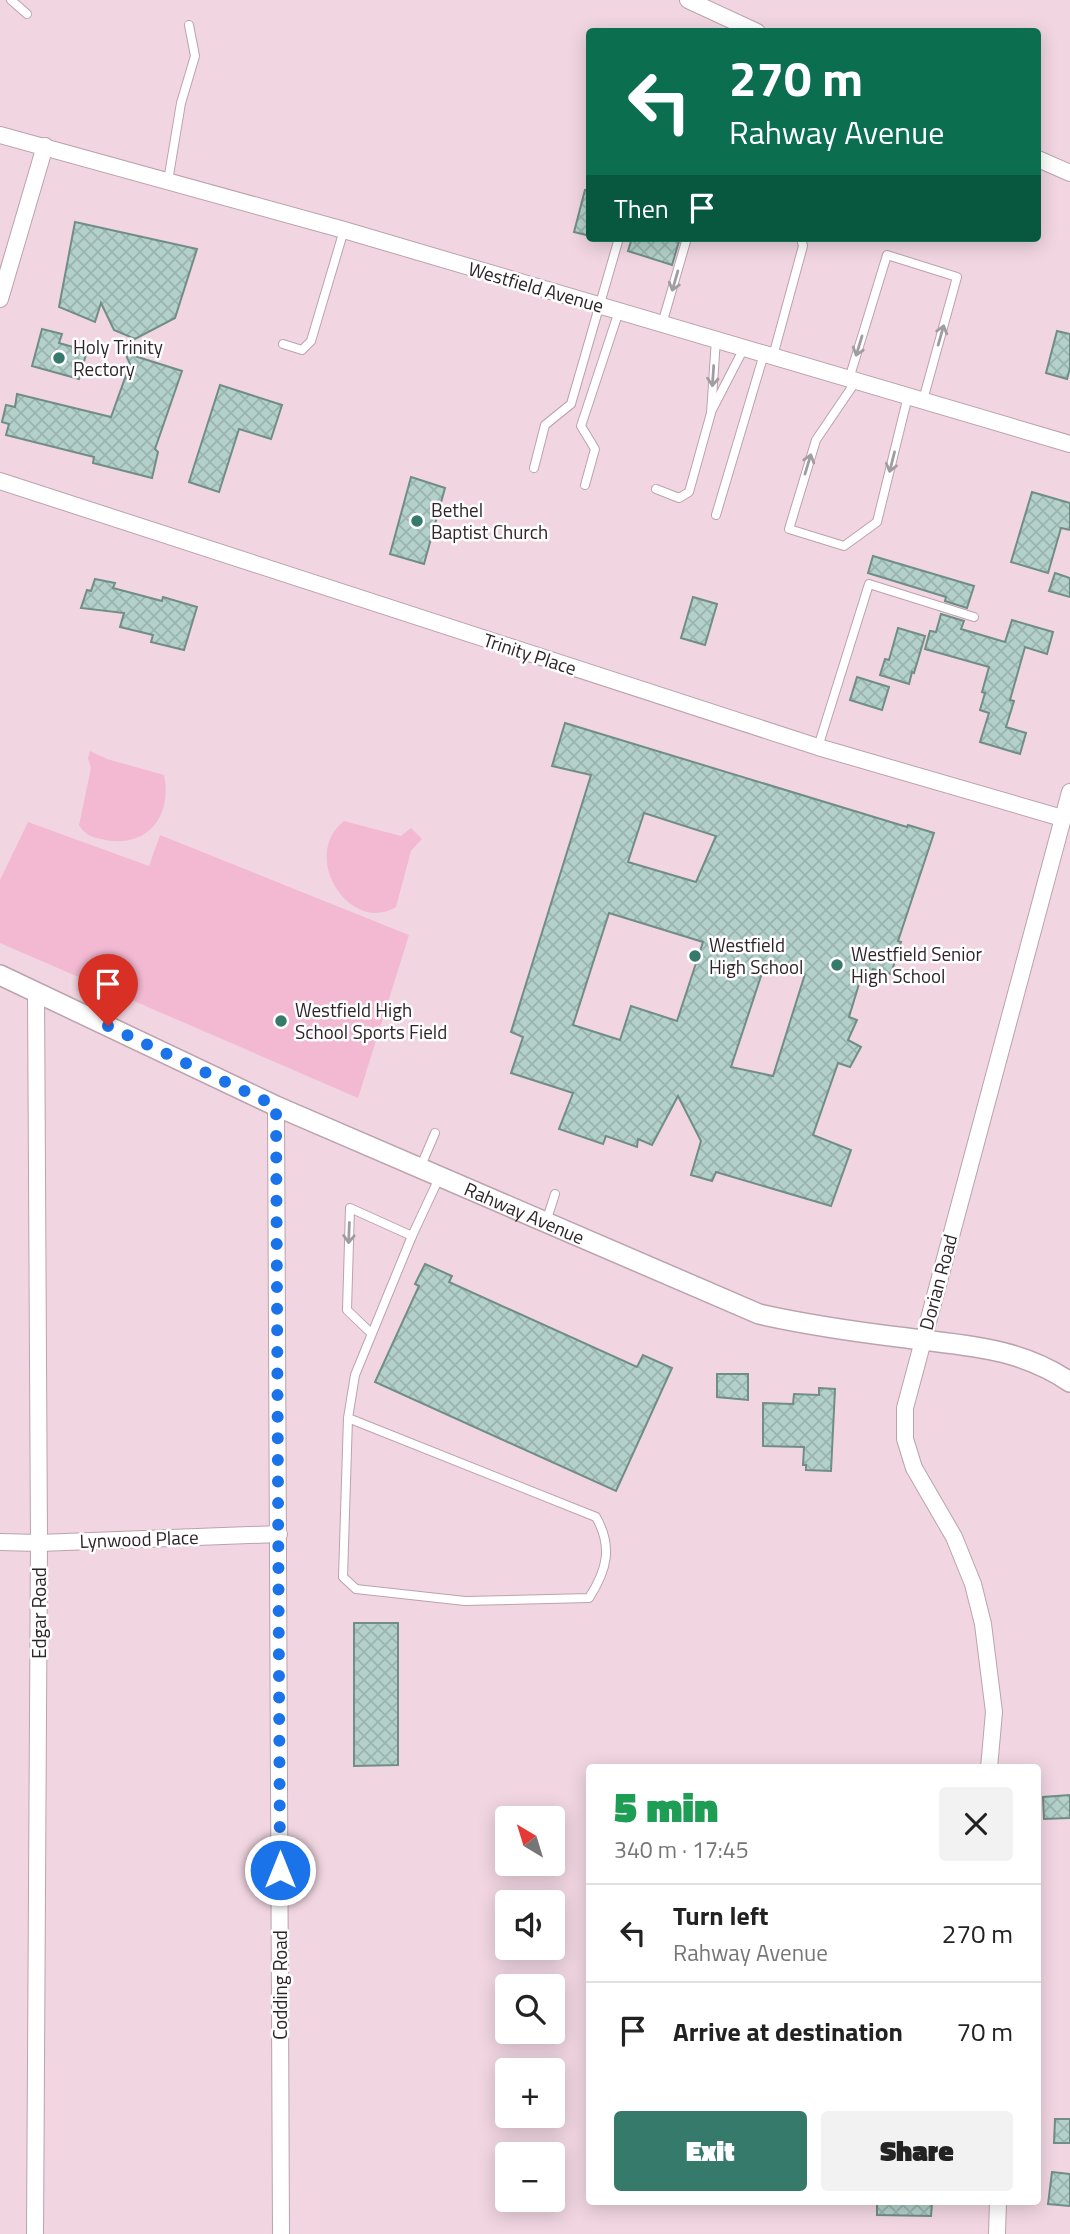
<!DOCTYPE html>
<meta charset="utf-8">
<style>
body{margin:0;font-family:"Titillium Web",sans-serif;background:#f2f2f2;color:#222;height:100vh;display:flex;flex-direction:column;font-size:26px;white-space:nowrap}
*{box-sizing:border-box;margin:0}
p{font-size:23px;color:#767676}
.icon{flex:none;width:38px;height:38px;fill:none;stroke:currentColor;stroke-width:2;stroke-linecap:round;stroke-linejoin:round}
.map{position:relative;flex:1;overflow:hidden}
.panel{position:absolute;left:586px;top:1764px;width:455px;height:441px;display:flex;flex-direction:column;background:#fff;border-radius:7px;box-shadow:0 4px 18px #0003}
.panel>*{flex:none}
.top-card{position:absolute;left:586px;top:28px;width:455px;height:214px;border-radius:7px;box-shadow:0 4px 18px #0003;background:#0b6e4f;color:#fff;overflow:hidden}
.needle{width:46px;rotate:322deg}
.buttons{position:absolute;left:495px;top:1806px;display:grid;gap:14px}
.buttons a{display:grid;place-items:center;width:70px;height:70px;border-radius:7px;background:#fff;box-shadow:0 4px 18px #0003;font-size:35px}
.pin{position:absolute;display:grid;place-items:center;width:60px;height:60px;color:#fff;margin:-72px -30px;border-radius:50% 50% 50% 0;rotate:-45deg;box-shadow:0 0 7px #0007}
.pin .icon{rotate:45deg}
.me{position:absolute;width:77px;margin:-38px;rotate:0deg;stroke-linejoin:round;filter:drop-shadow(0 0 5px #0008)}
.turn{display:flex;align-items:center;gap:24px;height:147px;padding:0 28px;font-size:32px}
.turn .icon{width:91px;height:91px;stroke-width:2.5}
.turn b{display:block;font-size:49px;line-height:60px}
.then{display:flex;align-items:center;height:66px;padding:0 28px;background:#0003;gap:14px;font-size:26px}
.round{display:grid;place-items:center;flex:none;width:74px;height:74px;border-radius:7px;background:#f2f2f2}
.headline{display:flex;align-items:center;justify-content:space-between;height:119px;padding:0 28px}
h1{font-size:42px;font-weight:800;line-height:52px;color:#1e9e55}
.action{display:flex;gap:14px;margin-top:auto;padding:14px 28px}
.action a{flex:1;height:80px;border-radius:7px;background:#367a6c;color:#fff;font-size:28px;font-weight:800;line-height:80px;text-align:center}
.action a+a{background:#f2f2f2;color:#222}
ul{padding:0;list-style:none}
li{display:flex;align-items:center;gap:21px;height:98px;padding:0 28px;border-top:2px solid #e0e0e0}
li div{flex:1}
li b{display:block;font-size:26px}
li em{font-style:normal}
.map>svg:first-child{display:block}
</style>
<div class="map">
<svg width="1070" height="2234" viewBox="0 0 1070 2234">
<defs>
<pattern id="building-cross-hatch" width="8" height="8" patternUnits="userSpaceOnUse" patternTransform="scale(1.75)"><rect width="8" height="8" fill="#b3d1ca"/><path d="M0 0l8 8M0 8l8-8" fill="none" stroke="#9ab3ae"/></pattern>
</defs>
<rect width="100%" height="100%" fill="#f1d6e1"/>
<g fill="#f3b9d2">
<path d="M 90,751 L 107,759 L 164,775 C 173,818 145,850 101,839 C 91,837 84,834 79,825 L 91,768 L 88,758 Z"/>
<path d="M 344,821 L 401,836 L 411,828 L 422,839 L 411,851 L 396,907 C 351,935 299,857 344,821 Z"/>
<polygon points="28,822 149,866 160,835 409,935 358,1098 0,943 0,880"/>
</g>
<g fill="url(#building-cross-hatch)" stroke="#708d86" stroke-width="2" fill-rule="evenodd">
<polygon points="585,190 590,191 590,236 574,232"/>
<polygon points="75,222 197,249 175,318 135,339 114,330 101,303 95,322 59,307"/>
<polygon points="632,238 680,238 672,265 628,251"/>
<polygon points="42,329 62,334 59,343 87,351 79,379 32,366"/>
<polygon points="1057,331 1070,334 1070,368 1067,379 1046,373"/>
<polygon points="125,353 182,371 155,449 158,452 152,478 93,463 94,457 6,435 9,424 2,422 6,405 15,407 17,394 111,417 130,364"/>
<polygon points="220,385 282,405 271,439 239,429 219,492 189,482"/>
<polygon points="411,477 445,488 424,564 390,554"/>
<polygon points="1032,492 1070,503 1070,530 1061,528 1048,573 1011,562"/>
<polygon points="873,556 974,586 967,608 945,601 946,597 868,573"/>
<polygon points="1055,573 1070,578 1070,597 1049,591"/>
<polygon points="95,579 115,583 113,588 162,601 163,597 197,607 184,650 151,642 153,635 120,627 124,613 81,608 87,590 91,591"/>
<polygon points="693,597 717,604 705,645 681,638"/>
<polygon points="941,614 964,621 961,629 1005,642 1012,620 1053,632 1047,654 1025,647 1010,700 1014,701 1006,727 1026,733 1020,754 980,742 989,713 980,710 985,693 982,692 989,667 925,649 930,631 936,632"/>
<polygon points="898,628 925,636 914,673 912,672 909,684 880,675 885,659 889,660"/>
<polygon points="857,677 889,687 882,710 850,700"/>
<path d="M 565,723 L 907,827 L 908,825 L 934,833 L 898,941 L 901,942 L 891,974 L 873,969 L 872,974 L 863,971 L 849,1017 L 857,1020 L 848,1040 L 861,1047 L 850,1067 L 838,1063 L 813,1135 L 851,1150 L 831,1206 L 716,1172 L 712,1181 L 691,1175 L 701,1141 L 678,1096 L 652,1145 L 638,1139 L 637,1147 L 606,1136 L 603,1144 L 559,1129 L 573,1093 L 511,1073 L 523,1037 L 511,1032 L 591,775 L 552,766 ZM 644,813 L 716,836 L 696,882 L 628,862 ZM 609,913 L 703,942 L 677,1021 L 631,1006 L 620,1040 L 573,1025 ZM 778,964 L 805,974 L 773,1076 L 731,1067 L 763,970 Z"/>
<polygon points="425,1264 452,1276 449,1282 637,1367 643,1355 672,1368 616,1491 375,1382 419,1286 415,1284"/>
<polygon points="717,1374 748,1374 748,1400 717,1397"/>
<polygon points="819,1388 835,1389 831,1471 806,1470 806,1465 803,1465 804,1447 763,1446 763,1403 793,1404 794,1394 819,1395"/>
<polygon points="354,1623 398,1623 398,1765 354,1766"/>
<polygon points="1070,1795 1070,1818 1044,1819 1043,1797"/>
<polygon points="1055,2119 1070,2119 1070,2143 1054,2143"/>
<polygon points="1052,2172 1070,2174 1070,2206 1048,2204"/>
<polygon points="877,2202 932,2202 931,2216 877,2215"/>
</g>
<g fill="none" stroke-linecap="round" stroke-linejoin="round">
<defs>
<g id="service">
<polyline points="11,0 27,14"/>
<polyline points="168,181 181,103 195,56 189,25"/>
<polyline points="662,324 687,238"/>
<polyline points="283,344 302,350 311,341 344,230"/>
<polyline points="773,356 803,246 801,238"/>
<polyline points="849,379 887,255 957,277 923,400"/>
<polyline points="856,381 816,440 789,529 844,546 877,522 908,396"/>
<polyline points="712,410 744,348"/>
<polyline points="534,468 545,425 571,404 619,238"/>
<polyline points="585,485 595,449 581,426 619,311"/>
<polyline points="656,489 679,498 689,492 711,413 716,339"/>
<polyline points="716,515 764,354"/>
<polyline points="818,747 869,584 974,617"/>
<polyline points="420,1168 435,1133"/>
<polyline points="546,1222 555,1194"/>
<polyline points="371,1333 347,1310 350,1208 412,1236"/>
<path d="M 348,1418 L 596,1517 C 613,1547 607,1570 589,1598 L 465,1601 L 356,1589 L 343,1577 L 348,1418 L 355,1375 L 412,1236 L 440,1176"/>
</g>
<g id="minor">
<polyline points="688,0 757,32"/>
<polyline points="0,135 344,230 1070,444"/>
<polyline points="1038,159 1070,173"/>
<polyline points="0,299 45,146"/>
<polyline points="0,481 818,747 1062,818"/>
<polyline points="276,1106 281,2234"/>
<polyline points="0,1542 39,1543 279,1534"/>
<polyline points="989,1768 994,1712 983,1624 973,1584 954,1537 914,1468 905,1439 905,1408 1070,792"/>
<polyline points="35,2234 39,1543 36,992"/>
<polyline points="997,2234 998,2202"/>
</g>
<g id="tertiary">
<path id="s1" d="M 0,975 L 276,1106 L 759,1314 C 808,1325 857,1332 907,1338 C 967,1346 1018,1347 1070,1382"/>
</g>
</defs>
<use href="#service" stroke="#bca2ad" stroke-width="10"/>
<use href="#minor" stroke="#bca2ad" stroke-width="18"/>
<use href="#tertiary" stroke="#bca2ad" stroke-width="22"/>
<use href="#service" stroke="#fff" stroke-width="8"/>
<use href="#minor" stroke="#fff" stroke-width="16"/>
<use href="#tertiary" stroke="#fff" stroke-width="19"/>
</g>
<defs><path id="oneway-shaft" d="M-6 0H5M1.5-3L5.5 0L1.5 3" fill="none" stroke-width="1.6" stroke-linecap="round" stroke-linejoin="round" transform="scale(1.75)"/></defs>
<g stroke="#a19c9f">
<use href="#oneway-shaft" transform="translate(675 281) rotate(106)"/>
<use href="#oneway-shaft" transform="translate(941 335) rotate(-74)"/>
<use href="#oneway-shaft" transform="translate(859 346) rotate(107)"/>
<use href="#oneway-shaft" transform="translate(713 376) rotate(94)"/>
<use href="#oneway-shaft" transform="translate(892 462) rotate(104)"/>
<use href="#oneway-shaft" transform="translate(808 464) rotate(-73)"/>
<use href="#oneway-shaft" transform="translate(349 1233) rotate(92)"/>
</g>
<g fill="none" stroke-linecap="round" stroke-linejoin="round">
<polyline stroke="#1a73e8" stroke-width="12" stroke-dasharray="0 21.6" points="108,1026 276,1106 280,1870"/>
</g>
<g fill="#367a6c" stroke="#fff" stroke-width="2.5">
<circle cx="59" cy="358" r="7"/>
<circle cx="417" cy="521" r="7"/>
<circle cx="695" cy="956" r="7"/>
<circle cx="837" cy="965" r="7"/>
<circle cx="281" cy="1021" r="7"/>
</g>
<g text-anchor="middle" stroke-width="5" stroke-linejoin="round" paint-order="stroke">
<g font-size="19" fill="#2f2429" stroke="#fff">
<text transform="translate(536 287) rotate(16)" y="7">Westfield Avenue</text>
<text transform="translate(530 654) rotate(18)" y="7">Trinity Place</text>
<text dy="7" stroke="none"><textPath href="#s1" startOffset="576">Rahway Avenue</textPath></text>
<text transform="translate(938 1282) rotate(-75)" y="7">Dorian Road</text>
<text transform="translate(139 1539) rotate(-2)" y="7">Lynwood Place</text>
<text transform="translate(39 1613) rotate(-90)" y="7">Edgar Road</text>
<text transform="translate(280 1985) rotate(-90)" y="7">Codding Road</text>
</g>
<g font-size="19" fill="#2f2429" stroke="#fff" text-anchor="start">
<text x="73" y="354">Holy Trinity<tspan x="73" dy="22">Rectory</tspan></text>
<text x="431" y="517">Bethel<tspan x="431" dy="22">Baptist Church</tspan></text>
<text x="709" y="952">Westfield<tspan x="709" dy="22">High School</tspan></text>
<text x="851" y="961">Westfield Senior<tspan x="851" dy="22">High School</tspan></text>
<text x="295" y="1017">Westfield High<tspan x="295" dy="22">School Sports Field</tspan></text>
</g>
</g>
</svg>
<div class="buttons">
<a><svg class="needle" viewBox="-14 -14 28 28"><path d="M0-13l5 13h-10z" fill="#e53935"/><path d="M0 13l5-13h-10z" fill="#767676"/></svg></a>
<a><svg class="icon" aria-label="sound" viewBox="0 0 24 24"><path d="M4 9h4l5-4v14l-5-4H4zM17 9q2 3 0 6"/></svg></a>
<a><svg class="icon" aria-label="search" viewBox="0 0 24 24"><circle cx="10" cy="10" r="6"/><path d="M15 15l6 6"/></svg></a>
<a>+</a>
<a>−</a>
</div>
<div class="pin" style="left:108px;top:1026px;background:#d93025"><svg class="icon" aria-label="arrive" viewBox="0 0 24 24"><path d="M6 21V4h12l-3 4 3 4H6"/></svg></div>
<svg class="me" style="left:280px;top:1870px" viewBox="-20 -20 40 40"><circle r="17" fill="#1a73e8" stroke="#fff" stroke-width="3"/><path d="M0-11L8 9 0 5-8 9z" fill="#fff"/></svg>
<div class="top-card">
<div class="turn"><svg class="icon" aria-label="left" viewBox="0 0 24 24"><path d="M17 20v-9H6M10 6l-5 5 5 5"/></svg><div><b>270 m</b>Rahway Avenue</div></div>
<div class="then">Then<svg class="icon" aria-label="arrive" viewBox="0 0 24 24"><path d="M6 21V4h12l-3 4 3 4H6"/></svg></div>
</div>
<section class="panel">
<div class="headline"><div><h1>5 min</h1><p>340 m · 17:45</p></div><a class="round"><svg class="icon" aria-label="close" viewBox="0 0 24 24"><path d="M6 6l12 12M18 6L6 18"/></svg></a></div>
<ul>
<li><svg class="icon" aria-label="left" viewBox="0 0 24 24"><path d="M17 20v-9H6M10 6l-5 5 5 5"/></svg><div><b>Turn left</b><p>Rahway Avenue</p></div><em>270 m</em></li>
<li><svg class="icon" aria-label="arrive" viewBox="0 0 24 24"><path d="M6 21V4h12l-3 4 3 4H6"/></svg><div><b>Arrive at destination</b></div><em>70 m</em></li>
</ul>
<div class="action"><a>Exit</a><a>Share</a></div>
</section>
</div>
